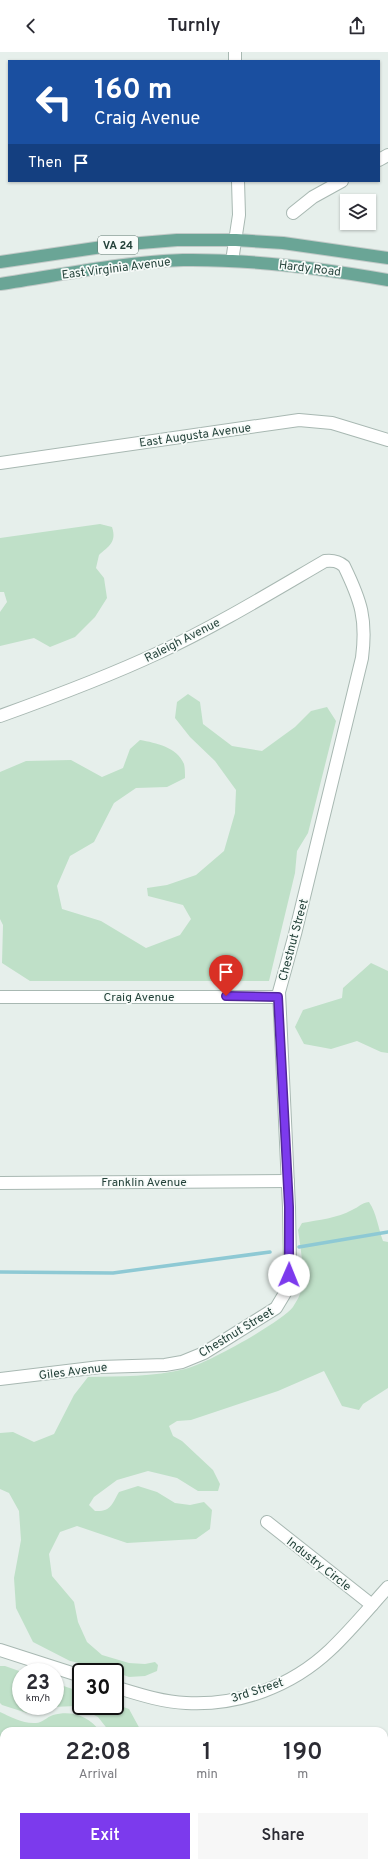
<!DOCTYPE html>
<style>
body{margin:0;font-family:Overpass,sans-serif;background:#f7f7f7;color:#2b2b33;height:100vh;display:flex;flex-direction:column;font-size:15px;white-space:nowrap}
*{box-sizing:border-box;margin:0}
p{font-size:13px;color:#7c7c81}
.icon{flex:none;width:22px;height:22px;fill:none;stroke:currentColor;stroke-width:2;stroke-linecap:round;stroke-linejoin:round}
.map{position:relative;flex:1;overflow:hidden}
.details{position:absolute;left:0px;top:1675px;width:388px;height:140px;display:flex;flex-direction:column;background:#fff;border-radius:12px 12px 0 0;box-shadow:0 1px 3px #0004}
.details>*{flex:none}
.guide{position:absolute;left:8px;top:8px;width:372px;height:122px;border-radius:0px;box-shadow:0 1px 3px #0004;background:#1a4fa0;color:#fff;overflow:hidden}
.fabs{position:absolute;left:340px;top:142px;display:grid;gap:8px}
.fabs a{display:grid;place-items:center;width:36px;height:36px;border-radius:0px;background:#fff;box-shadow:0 1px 3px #0004;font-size:20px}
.speed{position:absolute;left:12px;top:1611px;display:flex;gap:8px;font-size:20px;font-weight:700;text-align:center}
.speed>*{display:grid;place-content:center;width:52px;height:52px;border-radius:50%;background:#fff;box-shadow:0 1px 3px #0004;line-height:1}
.speed small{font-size:10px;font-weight:400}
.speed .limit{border:2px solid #111;border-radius:6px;background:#fff;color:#111}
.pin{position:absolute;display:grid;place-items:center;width:34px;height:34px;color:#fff;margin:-41px -17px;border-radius:50% 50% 50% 0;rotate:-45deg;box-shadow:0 0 4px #0007}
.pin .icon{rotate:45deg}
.me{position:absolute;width:44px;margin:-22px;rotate:1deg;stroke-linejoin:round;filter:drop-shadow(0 0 3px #0008)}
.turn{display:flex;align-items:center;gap:14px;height:84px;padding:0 20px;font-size:18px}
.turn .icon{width:52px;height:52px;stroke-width:2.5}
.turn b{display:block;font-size:28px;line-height:34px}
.then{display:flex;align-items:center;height:38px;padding:0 20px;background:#0003;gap:8px;font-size:15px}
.eta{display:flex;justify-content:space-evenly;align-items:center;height:68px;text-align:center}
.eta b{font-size:24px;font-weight:600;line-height:28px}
.cta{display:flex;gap:8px;margin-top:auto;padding:8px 20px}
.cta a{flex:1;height:46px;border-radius:0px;background:#7c3aed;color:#fff;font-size:16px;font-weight:600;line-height:46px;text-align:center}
.cta a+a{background:#f7f7f7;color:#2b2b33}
header{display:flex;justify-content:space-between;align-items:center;height:52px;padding:0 20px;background:#fff;font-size:18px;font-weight:600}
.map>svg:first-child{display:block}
</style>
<header><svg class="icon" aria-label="back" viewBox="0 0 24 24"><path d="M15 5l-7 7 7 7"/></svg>Turnly<svg class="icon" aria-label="share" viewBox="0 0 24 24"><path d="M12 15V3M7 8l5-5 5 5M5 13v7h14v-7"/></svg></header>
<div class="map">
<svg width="388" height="1815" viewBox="0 0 388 1815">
<rect width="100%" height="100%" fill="#e6efeb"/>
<g fill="#bfe0c8">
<path d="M 100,472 L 112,475 C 117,490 109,494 99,503 L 96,516 L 104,526 L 107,546 L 95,565 L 75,585 L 50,595 L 34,586 L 0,594 L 0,560 L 7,550 L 4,540 L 0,540 L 0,486 Z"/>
<path d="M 188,642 L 200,650 L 203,672 L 232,694 L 262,699 L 295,675 L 311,659 L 327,655 L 336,669 L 308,781 L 297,799 L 295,821 L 269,929 L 30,929 L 2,911 L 3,873 L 0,867 L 0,720 L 26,709 L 71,708 L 102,725 L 123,716 L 130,697 L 140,688 C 156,691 177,695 184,712 C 185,716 185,722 185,726 L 167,735 L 136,736 L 114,751 L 94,790 L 70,804 L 57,834 L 62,857 L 101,869 L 146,896 L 180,883 L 191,867 L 183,853 L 148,844 L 147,836 L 167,833 L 196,823 L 224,799 L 235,761 L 236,738 L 215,709 L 190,685 L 175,666 L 177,650 Z"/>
<polygon points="371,911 388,919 388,1001 381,1000 357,989 331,997 304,992 295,975 303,958 342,946 343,936"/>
<path d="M 369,1150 C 377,1162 378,1176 383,1189 L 388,1190 L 388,1336 L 363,1352 L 359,1358 L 342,1354 L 324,1319 L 278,1339 L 191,1368 L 177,1369 L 169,1374 L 173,1384 L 182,1389 L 213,1418 L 220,1432 L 218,1439 L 198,1439 L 177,1426 L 148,1419 L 117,1428 L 94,1445 L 89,1453 L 95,1459 C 111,1460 112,1452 119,1440 L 138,1434 L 157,1440 L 175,1451 L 190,1453 L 204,1450 L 212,1458 L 210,1477 L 196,1487 L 127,1491 L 77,1474 L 60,1480 L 49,1502 L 52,1524 L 74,1550 L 78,1570 L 87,1590 L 102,1603 L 129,1611 L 145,1612 L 155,1610 L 158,1613 L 157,1619 L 145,1624 L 129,1625 L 104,1616 L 70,1609 L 33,1590 L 16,1556 L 14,1526 L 21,1488 L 19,1459 L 9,1441 L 0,1437 L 0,1381 L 13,1380 L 34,1390 L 54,1382 L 74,1343 L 88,1325 C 120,1324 154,1325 185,1317 C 206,1312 280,1271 293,1255 C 296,1250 300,1244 301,1238 C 306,1226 300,1192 298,1178 L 302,1171 C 318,1168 338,1166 352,1158 C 359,1155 361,1151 369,1150 Z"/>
<polygon points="0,1614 5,1614 22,1620 21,1654 55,1654 55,1631 81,1640 81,1654 115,1654 115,1652 129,1657 141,1679 109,1679 98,1665 76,1654 53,1655 27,1661 2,1653 0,1651"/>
<path d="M 0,1660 C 11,1665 23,1672 36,1671 C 42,1671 47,1665 53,1663 C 72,1658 88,1664 100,1679 L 4,1679 L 4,1794 L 0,1788 Z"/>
<polygon points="388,1761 388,1815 248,1815 248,1811 384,1811 384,1763"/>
<polygon points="0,1796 4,1801 4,1811 13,1811 19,1815 0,1815"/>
<polygon points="20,1811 80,1811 78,1815 26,1815"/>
<polygon points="90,1811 141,1811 141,1815 88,1815"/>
</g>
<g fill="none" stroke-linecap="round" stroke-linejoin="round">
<g stroke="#8ec9d4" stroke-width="3.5">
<polyline points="299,1195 388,1180"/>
<polyline points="0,1220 113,1221 270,1200"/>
</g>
<defs>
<g id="minor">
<polyline points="235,0 235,9"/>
<polyline points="379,108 388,103"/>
<polyline points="293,161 313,145 342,129"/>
<polyline points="232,209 239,163 238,129"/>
<polyline points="0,411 299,368 332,371 388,388"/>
<path d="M 0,664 C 53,645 107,625 158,601 C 216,574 270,541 325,509 C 333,508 338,509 344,514 C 361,549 367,567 362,606 L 295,882 L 279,940 L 289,1155 L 290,1212 L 285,1241 L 276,1256 L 204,1301 L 182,1310 L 165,1313 L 100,1315 L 0,1327"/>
<polyline points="0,945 278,945"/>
<polyline points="0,1131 288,1129"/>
<polyline points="267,1470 372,1553"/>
<polyline points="0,1598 81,1624"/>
<path d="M 115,1635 C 138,1642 162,1650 186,1651 C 239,1654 292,1634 330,1598 C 351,1578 369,1556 388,1535"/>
</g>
<g id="major">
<polyline points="0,210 116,193 177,188 236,188 283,191 388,206"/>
<path d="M 0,232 C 61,223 122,210 183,208 C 252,207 320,216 388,228"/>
</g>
</defs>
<use href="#minor" stroke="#a8b8b2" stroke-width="14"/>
<use href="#major" stroke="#c2cac8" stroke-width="14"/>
<use href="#minor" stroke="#fff" stroke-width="12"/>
<use href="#major" stroke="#6aa596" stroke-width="12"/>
</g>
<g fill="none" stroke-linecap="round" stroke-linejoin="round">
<defs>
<polyline id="route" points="226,944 278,945 289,1155 289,1223"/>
</defs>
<use href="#route" stroke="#51269a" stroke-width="10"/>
<use href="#route" stroke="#7c3aed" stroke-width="7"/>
</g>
<g text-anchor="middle" stroke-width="3.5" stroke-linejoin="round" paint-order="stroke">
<rect fill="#f7fbf9" stroke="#637a73" stroke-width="1" x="98" y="184" width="40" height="18" rx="3"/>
<g font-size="11" font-weight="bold" fill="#24423a">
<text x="118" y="197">VA 24</text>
</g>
<g font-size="12" fill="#24423a" stroke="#f7fbf9">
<text transform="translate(116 216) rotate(-7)" y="4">East Virginia Avenue</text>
<text transform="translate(310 216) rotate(7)" y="4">Hardy Road</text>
<text transform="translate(195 383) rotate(-8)" y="4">East Augusta Avenue</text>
<text transform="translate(182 588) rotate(-27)" y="4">Raleigh Avenue</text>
<text transform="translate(293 888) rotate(-75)" y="4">Chestnut Street</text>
<text x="139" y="949">Craig Avenue</text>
<text x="144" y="1134">Franklin Avenue</text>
<text transform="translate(236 1280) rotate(-31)" y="4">Chestnut Street</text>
<text transform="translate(73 1319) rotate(-7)" y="4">Giles Avenue</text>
<text transform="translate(319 1512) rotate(38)" y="4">Industry Circle</text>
<text transform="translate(257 1638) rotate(-18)" y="4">3rd Street</text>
</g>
</g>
</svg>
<div class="fabs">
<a><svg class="icon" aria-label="layers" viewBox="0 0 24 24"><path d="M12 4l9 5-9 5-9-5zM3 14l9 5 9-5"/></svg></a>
</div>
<div class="speed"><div>23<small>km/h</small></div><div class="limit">30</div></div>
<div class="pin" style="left:226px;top:944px;background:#d93025"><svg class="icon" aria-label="arrive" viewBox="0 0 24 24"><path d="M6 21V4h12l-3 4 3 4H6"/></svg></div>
<svg class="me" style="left:289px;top:1223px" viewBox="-20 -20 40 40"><circle r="19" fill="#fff"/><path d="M0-13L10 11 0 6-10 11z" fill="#7c3aed"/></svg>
<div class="guide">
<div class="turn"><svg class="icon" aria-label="left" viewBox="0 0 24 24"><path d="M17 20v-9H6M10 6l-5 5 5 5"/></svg><div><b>160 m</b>Craig Avenue</div></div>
<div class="then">Then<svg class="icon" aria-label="arrive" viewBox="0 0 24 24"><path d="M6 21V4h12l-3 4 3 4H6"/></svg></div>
</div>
<section class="details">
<div class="eta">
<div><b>22:08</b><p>Arrival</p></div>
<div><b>1</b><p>min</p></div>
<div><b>190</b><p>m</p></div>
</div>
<div class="cta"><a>Exit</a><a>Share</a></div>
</section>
</div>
